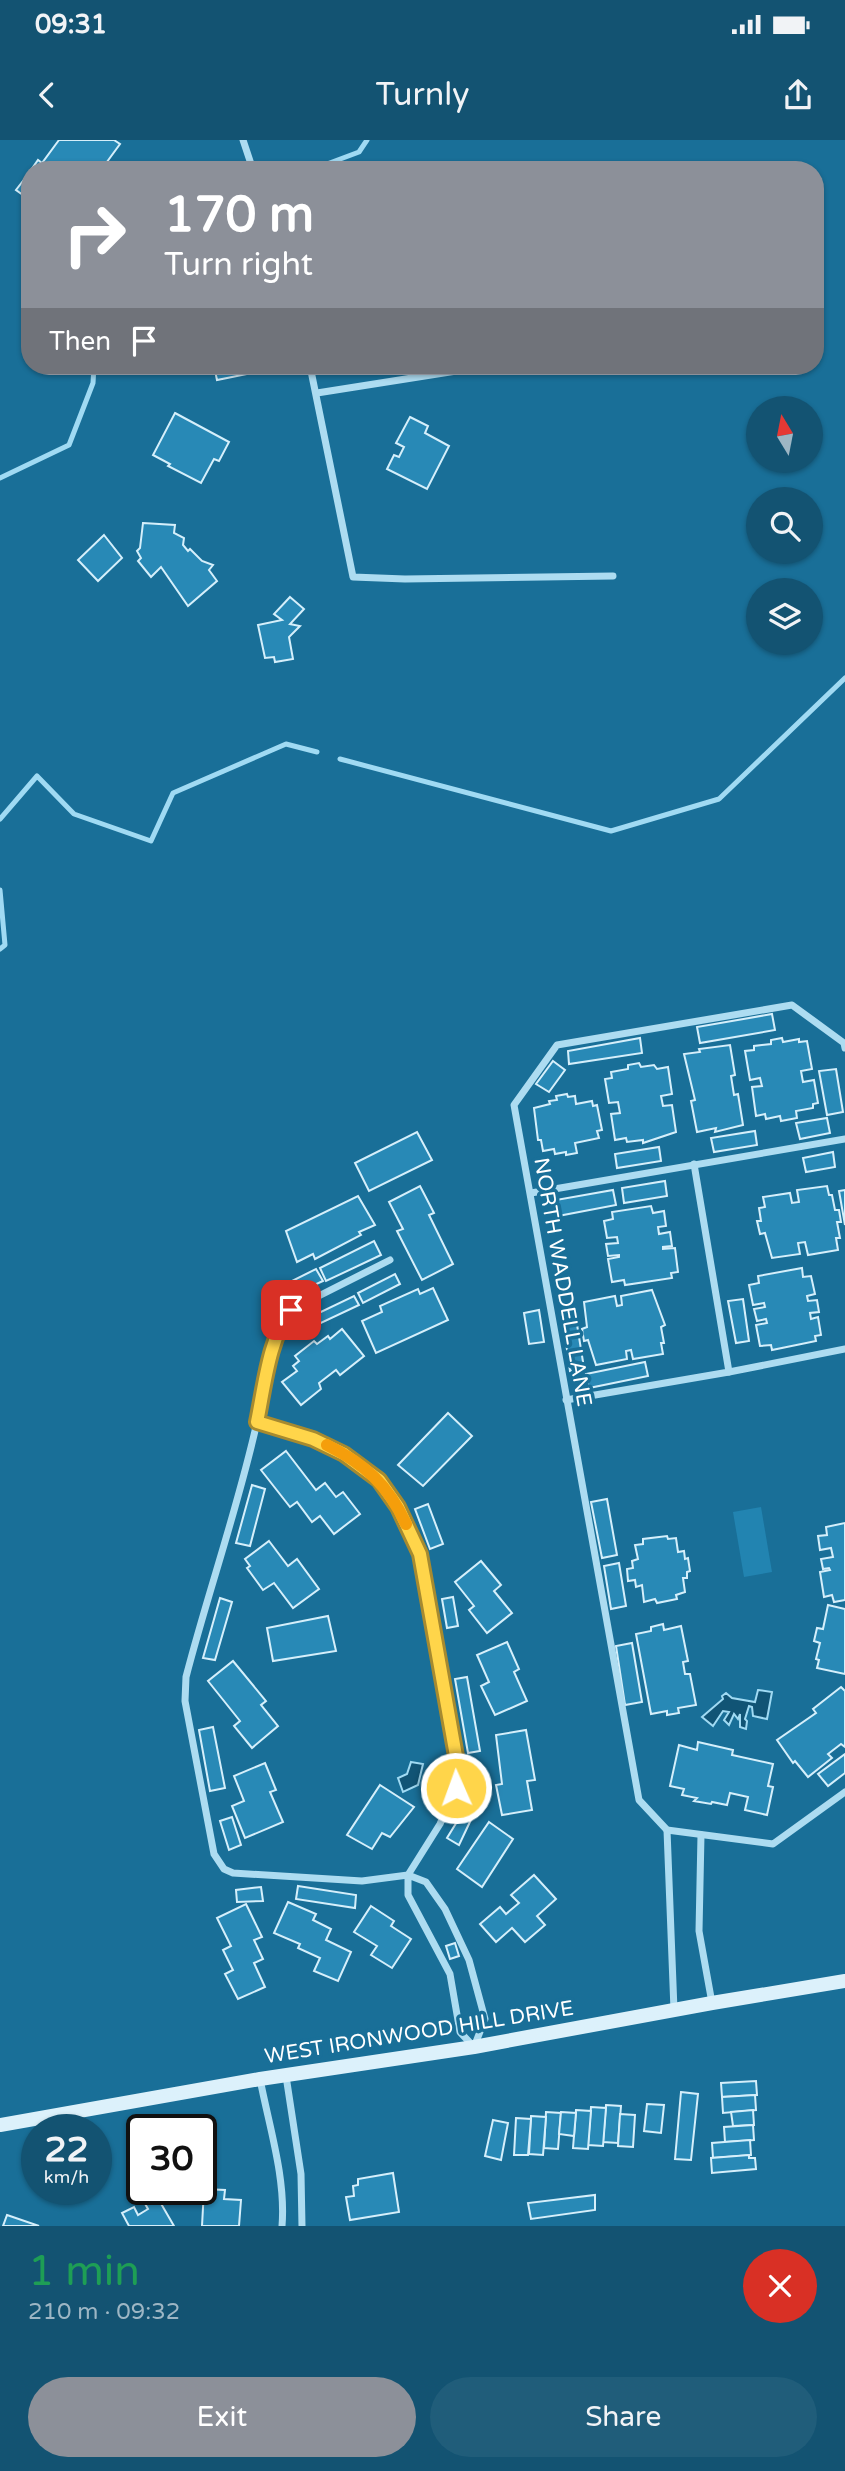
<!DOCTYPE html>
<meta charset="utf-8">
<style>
body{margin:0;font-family:"Varela Round",sans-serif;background:#205d7a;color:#f1f3f6;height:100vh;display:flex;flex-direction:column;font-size:26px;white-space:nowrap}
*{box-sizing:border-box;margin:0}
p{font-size:23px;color:#9db6c4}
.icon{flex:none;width:38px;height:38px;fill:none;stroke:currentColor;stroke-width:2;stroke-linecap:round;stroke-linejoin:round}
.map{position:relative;height:2086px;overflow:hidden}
.panel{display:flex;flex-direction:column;background:#135372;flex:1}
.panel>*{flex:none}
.top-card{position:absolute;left:21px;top:21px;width:803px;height:214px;border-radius:28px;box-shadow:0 2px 5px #0004;background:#8c9099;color:#fff;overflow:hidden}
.needle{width:46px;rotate:350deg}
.tools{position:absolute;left:746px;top:256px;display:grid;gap:14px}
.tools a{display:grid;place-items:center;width:77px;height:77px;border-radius:50%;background:#135372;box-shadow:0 2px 5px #0004;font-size:35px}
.speed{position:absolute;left:21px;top:1974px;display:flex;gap:14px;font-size:35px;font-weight:700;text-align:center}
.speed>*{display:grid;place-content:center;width:91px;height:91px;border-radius:50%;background:#135372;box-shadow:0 2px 5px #0004;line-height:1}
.speed small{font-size:18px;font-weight:400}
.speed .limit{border:4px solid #111;border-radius:10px;background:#fff;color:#111}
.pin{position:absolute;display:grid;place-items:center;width:60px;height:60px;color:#fff;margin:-30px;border-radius:14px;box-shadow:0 4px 10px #0006}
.me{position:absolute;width:77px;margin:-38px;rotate:358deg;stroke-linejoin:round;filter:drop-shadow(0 0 5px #0008)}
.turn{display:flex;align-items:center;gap:24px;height:147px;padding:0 28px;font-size:32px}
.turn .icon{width:91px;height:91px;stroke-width:2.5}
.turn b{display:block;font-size:49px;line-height:60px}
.then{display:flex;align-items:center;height:66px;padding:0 28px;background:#0003;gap:14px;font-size:26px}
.round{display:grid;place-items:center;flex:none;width:74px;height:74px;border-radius:37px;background:#205d7a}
.head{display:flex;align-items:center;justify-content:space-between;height:119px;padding:0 28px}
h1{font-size:42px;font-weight:600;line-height:52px;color:#1e9e55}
.cta{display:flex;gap:14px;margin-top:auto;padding:14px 28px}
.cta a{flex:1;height:80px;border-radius:42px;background:#8c9099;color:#fff;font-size:28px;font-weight:600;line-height:80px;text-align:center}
.cta a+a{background:#205d7a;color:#f1f3f6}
.status{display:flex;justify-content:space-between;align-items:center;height:49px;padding:0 35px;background:#135372;direction:ltr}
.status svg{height:19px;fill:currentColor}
header{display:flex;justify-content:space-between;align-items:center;height:91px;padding:0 28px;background:#135372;font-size:32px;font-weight:600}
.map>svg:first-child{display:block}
</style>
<div class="status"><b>09:31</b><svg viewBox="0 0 49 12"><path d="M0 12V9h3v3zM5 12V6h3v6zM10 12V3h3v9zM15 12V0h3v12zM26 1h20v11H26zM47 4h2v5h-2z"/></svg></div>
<header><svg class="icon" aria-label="back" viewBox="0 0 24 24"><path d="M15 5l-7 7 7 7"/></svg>Turnly<svg class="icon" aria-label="share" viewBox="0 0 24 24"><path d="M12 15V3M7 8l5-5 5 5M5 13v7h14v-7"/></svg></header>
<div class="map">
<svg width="845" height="2086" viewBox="0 0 845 2086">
<rect width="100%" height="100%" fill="#196f98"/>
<polygon fill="#2284b1" points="761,1367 772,1432 744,1437 733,1372"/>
<g fill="#115475" stroke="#a0daf3" stroke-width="2">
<polygon points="758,1550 772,1552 767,1579 753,1576 752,1567 749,1566 745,1579 747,1581 746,1589 740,1587 740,1574 738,1579 734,1574 729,1585 724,1580 729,1572 723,1571 713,1586 702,1577 723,1559 722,1556 726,1553 732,1558 755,1562"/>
<polygon points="411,1622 423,1624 418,1645 403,1652 398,1638 407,1634"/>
</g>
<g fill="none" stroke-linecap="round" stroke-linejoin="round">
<g stroke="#a0daf3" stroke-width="5">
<polyline points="311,30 359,12 367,0"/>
<polyline points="0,338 69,305 93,243 94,226"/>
<polyline points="340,619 611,691 719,659 845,538"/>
<polyline points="0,679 37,636 74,674 151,701 173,653 286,604 317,612"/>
<polyline points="0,750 5,805 0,809"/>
</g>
</g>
<g fill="#2889b6" stroke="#d5effb" stroke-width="2">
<polygon points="59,0 114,0 120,4 101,30 31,30 38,20 42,23"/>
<polygon points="30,32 30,60 16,50"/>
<polygon points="214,226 245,226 247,234 217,240"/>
<polygon points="175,273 229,302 219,321 214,319 201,343 168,326 170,324 153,315"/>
<polygon points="410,277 428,286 425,293 449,306 427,349 387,329 394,315 399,317 404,307 396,303"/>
<polygon points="143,383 175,385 174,393 184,398 183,405 188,411 190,409 202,421 213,425 209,430 217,441 188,466 161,427 151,437 138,421 141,418 137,411 140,408"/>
<polygon points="104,395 122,418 98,441 78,420"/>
<polygon points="290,457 304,469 290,484 300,486 289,497 293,519 275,522 274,517 265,518 258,485 282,480 274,474"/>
<polygon points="772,874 775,890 700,903 697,887"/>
<polygon points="640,898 642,913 569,924 568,911"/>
<polygon points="782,898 783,902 799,899 799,902 807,901 812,929 801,931 803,942 814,940 818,963 813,964 813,968 796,971 797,978 781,981 780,976 766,979 765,974 756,976 752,947 762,946 760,938 750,940 745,911 754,910 754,906 771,904 771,900"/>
<polygon points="730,905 735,935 731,936 734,955 738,954 743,985 715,992 716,988 697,992 691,961 695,960 684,914 700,912 699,909"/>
<polygon points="553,921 565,930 549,952 536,944"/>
<polygon points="639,923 641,927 654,925 657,929 668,927 672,954 661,956 663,966 672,965 676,992 643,1003 643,1000 627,1002 626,998 615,1000 611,974 620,973 618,962 609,963 605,939 612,938 611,932 628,929 628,925"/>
<polygon points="836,929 843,972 827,975 819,931"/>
<polygon points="567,954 568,957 575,956 576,964 592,961 593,966 597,965 602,990 597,991 599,998 575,1003 577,1013 566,1015 566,1012 555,1014 554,1009 543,1011 541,1000 538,1000 534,968 550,964 549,961 557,960 556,956"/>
<polygon points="827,978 830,993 800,999 796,983"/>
<polygon points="755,991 757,1005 714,1012 711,998"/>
<polygon points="417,992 432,1020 369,1051 355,1023"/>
<polygon points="659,1007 661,1021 617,1028 615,1014"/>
<polygon points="833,1012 835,1027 806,1032 803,1018"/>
<polygon points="665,1041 667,1056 624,1063 622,1048"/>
<polygon points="420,1046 434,1073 429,1075 453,1124 422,1140 397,1091 403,1089 389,1062"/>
<polygon points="827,1046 829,1055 832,1055 835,1070 839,1070 841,1082 837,1082 840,1098 836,1098 838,1110 808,1115 805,1102 798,1103 800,1114 772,1118 765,1093 760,1094 757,1081 761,1081 759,1068 765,1067 763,1057 790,1053 792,1063 799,1062 797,1050"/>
<polygon points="613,1050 616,1065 558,1076 556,1060"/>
<polygon points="845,1050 845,1085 839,1051"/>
<polygon points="358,1056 375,1085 359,1092 361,1095 315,1119 313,1114 297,1122 286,1091"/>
<polygon points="651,1066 653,1073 664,1071 666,1086 658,1087 659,1094 670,1092 672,1106 663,1107 663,1109 675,1108 678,1132 671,1133 672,1138 625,1145 624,1140 612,1142 608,1119 619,1117 619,1115 608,1116 606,1104 618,1103 617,1097 607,1098 604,1081 613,1079 612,1072"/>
<polygon points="374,1101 381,1115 326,1141 320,1128"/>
<polygon points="802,1128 803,1137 811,1136 815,1154 807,1156 808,1161 817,1160 819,1172 810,1173 811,1179 818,1177 821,1195 815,1196 816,1201 772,1210 771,1205 760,1206 756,1185 767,1183 766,1179 757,1181 754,1169 765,1167 764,1163 753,1165 749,1145 759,1143 758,1136"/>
<polygon points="316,1129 323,1141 279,1161 274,1150"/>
<polygon points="395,1134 400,1144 363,1163 358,1153"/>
<polygon points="433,1148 448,1180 376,1213 362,1181 382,1172 380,1166 418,1149 420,1154"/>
<polygon points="652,1150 665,1185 661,1187 664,1203 661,1203 663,1214 633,1219 631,1210 626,1211 627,1219 596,1225 588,1200 584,1201 582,1189 587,1187 584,1162 615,1156 617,1166 622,1165 621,1156"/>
<polygon points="354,1156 359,1165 306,1190 302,1181"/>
<polygon points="743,1159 749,1201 736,1203 728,1161"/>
<polygon points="539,1170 544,1202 529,1204 524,1173"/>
<polygon points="575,1172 584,1228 570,1231 562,1174"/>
<polygon points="342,1189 364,1216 340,1235 336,1230 319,1243 321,1249 301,1265 282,1242 297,1231 293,1226 299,1221 295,1216 314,1201 317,1204 328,1196 330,1199"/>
<polygon points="645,1222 648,1236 589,1248 586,1234"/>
<polygon points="448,1273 472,1296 423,1346 398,1325"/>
<polygon points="286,1311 316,1350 325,1343 336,1357 343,1352 360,1374 334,1394 320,1376 312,1382 297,1362 290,1367 261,1330"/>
<polygon points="252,1345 265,1349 250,1406 236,1403"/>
<polygon points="607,1359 617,1415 602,1418 591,1362"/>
<polygon points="428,1364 443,1404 430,1409 415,1369"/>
<polygon points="845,1383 845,1460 834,1462 832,1455 824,1457 820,1432 830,1430 829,1428 823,1429 821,1419 833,1417 831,1408 820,1410 818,1396 827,1395 826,1387"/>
<polygon points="667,1396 668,1399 676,1398 678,1412 684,1411 685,1419 688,1418 690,1431 687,1432 687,1438 683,1438 685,1452 676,1455 677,1459 657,1463 655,1459 644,1462 642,1445 636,1447 635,1440 628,1441 627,1429 633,1428 632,1421 638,1419 635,1405 643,1404 643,1399"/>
<polygon points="269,1401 288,1426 297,1419 319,1449 293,1468 274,1443 263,1450 247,1428 250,1426 245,1419"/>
<polygon points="481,1421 501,1445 494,1451 512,1473 487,1493 469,1470 474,1466 455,1442"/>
<polygon points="619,1423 626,1466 611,1469 604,1426"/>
<polygon points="453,1457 458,1486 447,1488 442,1459"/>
<polygon points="220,1458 232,1462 215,1520 203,1518"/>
<polygon points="828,1465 845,1469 845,1534 817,1528 819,1520 816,1519 820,1503 814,1501 817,1488 823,1489"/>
<polygon points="328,1476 336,1511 273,1521 267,1488"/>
<polygon points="663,1484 664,1490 681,1486 688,1521 683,1522 685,1534 690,1534 696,1565 678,1568 679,1573 667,1575 667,1571 651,1574 636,1494 651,1491 651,1487"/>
<polygon points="507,1502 519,1529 514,1532 527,1561 495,1575 481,1546 489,1542 477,1515"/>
<polygon points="632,1503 642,1562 625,1565 616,1506"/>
<polygon points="233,1521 266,1561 261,1565 278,1586 252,1608 234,1586 240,1581 208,1541"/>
<polygon points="467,1537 480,1611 468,1613 455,1539"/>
<polygon points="841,1547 845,1551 845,1607 841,1604 828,1614 832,1618 808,1637 795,1621 793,1623 777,1600 816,1573 813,1569"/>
<polygon points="213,1587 225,1648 210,1651 199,1590"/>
<polygon points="526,1590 535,1640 527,1641 532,1670 502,1675 496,1645 502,1644 496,1595"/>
<polygon points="698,1602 733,1610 732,1615 773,1624 768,1646 773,1647 767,1675 745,1670 748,1657 730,1653 727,1665 712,1662 711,1664 694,1661 697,1658 682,1655 684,1649 670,1646 679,1605 697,1610"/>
<polygon points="845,1614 845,1633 828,1646 818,1634"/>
<polygon points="265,1623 276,1650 270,1652 283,1682 245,1698 232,1666 244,1661 234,1636"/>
<polygon points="380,1645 414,1667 390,1697 382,1693 372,1709 347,1695"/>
<polygon points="473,1646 485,1650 459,1705 447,1698 463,1672"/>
<polygon points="232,1677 241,1705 229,1710 220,1681"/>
<polygon points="489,1682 513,1699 482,1747 457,1729"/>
<polygon points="534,1735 556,1759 537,1776 545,1785 525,1802 512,1788 496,1802 480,1784 500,1767 506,1774 519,1763 511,1755"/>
<polygon points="298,1746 356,1755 355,1768 296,1759"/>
<polygon points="261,1747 263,1761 237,1762 236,1750"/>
<polygon points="288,1762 316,1774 313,1780 331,1789 326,1800 351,1812 338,1841 314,1831 320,1818 298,1808 300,1804 274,1793"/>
<polygon points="246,1764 262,1797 254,1800 263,1819 254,1823 265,1847 238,1859 225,1834 233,1830 223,1810 231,1806 217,1778"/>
<polygon points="371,1766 394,1781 391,1786 411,1799 392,1828 371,1815 377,1806 354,1792"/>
<polygon points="455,1803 459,1816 450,1819 446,1806"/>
<polygon points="756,1941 757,1955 722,1957 721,1943"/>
<polygon points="681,1952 698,1954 691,2020 675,2019"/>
<polygon points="755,1955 756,1970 723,1973 722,1957"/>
<polygon points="647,1964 664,1965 661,1993 644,1991"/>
<polygon points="606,1965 621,1966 618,2003 603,2002"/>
<polygon points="591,1967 606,1968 603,2006 588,2005"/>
<polygon points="576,1970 591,1971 588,2009 573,2008"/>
<polygon points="753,1970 754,1985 733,1986 731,1972"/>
<polygon points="546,1972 561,1973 558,2009 544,2008"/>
<polygon points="561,1972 576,1973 574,1996 559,1994"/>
<polygon points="620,1974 635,1975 633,2007 618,2006"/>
<polygon points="531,1976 546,1977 543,2015 529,2014"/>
<polygon points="516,1978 531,1979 528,2015 514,2015"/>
<polygon points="493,1980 508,1983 501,2020 485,2016"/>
<polygon points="753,1985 754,2000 725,2002 724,1987"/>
<polygon points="750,2000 751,2015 713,2018 712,2003"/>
<polygon points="749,2015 749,2018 755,2018 756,2029 712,2033 711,2018"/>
<polygon points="393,2033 399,2072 350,2080 346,2057 354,2056 353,2046 358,2045 358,2039"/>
<polygon points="204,2049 225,2050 224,2059 241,2060 239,2086 202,2086"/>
<polygon points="156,2055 174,2086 129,2086 122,2073 134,2067 138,2075 148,2069 144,2062"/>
<polygon points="595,2055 595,2070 531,2079 528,2063"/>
<polygon points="7,2075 39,2086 3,2086"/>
</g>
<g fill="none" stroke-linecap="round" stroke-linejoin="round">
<g stroke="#addcf1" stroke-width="7">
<polyline points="243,0 253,30"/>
<polyline points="310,226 353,437 405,439 613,436"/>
<polyline points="317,253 488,226"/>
<polyline points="845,908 844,903 792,865 557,905 514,965 639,1660 667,1690 773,1704 845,1652"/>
<polyline points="531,1053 845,999"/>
<polyline points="729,1232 845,1209"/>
<polyline points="566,1260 729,1232 694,1024"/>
<path d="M 257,1282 L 313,1299 L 344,1314 L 379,1340 L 398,1367 L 420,1414 L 456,1616 L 456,1648 L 440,1684 L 408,1735 L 362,1741 L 233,1733 L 224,1729 L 214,1714 L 185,1561 L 186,1537 C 208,1452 238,1368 257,1282 C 265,1248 268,1198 291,1170 L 390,1120"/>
<polyline points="667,1690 674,1870"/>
<polyline points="701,1695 699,1791 712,1863"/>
<polygon points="408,1735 426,1742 445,1769 469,1820 485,1879 474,1907 460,1892 450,1834 408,1755"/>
<polyline points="286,1936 301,2034 302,2086"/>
<path d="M 260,1939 C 269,1986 286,2038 282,2086"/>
</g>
<polyline stroke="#dcf1fb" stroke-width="14" points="0,1985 260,1939 474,1907 712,1863 845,1841"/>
</g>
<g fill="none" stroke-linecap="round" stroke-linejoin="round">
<defs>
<path id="route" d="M 291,1170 C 269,1197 264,1249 257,1282 L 313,1299 L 344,1314 L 379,1340 L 398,1367 L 420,1414 L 456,1616 L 456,1648"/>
</defs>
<use href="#route" stroke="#a68a30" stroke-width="18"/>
<use href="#route" stroke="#ffd54a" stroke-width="12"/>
<path stroke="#f59e0b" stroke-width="12" d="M 327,1305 C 365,1324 388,1345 406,1384"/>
</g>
<g text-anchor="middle" stroke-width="7" stroke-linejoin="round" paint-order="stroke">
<g font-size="21" fill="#fff" stroke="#196f98">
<text transform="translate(563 1142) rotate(80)" y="7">NORTH WADDELL LANE</text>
<text transform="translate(419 1892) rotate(-9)" y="7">WEST IRONWOOD HILL DRIVE</text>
</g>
</g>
</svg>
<div class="tools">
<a><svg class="needle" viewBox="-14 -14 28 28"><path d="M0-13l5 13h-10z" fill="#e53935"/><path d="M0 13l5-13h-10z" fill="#9db6c4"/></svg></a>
<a><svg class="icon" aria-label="search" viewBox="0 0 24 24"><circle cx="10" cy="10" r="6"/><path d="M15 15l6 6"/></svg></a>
<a><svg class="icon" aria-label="layers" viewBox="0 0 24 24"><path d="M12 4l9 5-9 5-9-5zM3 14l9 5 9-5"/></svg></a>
</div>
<div class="speed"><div>22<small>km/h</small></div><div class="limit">30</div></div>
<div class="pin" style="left:291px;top:1170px;background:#d93025"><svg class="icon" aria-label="arrive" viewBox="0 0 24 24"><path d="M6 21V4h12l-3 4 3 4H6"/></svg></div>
<svg class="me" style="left:456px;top:1648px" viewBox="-20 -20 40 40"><circle r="17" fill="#ffd54a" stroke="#fff" stroke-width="3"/><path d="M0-11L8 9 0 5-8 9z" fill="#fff"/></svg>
<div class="top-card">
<div class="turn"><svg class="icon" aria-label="right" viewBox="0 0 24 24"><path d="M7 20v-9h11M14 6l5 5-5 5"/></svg><div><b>170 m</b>Turn right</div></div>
<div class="then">Then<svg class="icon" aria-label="arrive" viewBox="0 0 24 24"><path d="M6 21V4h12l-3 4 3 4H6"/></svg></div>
</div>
</div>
<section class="panel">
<div class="head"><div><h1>1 min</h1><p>210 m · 09:32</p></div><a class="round" style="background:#d93025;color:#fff"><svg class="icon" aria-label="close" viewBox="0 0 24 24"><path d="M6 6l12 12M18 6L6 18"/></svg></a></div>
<div class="cta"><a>Exit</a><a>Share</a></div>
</section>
